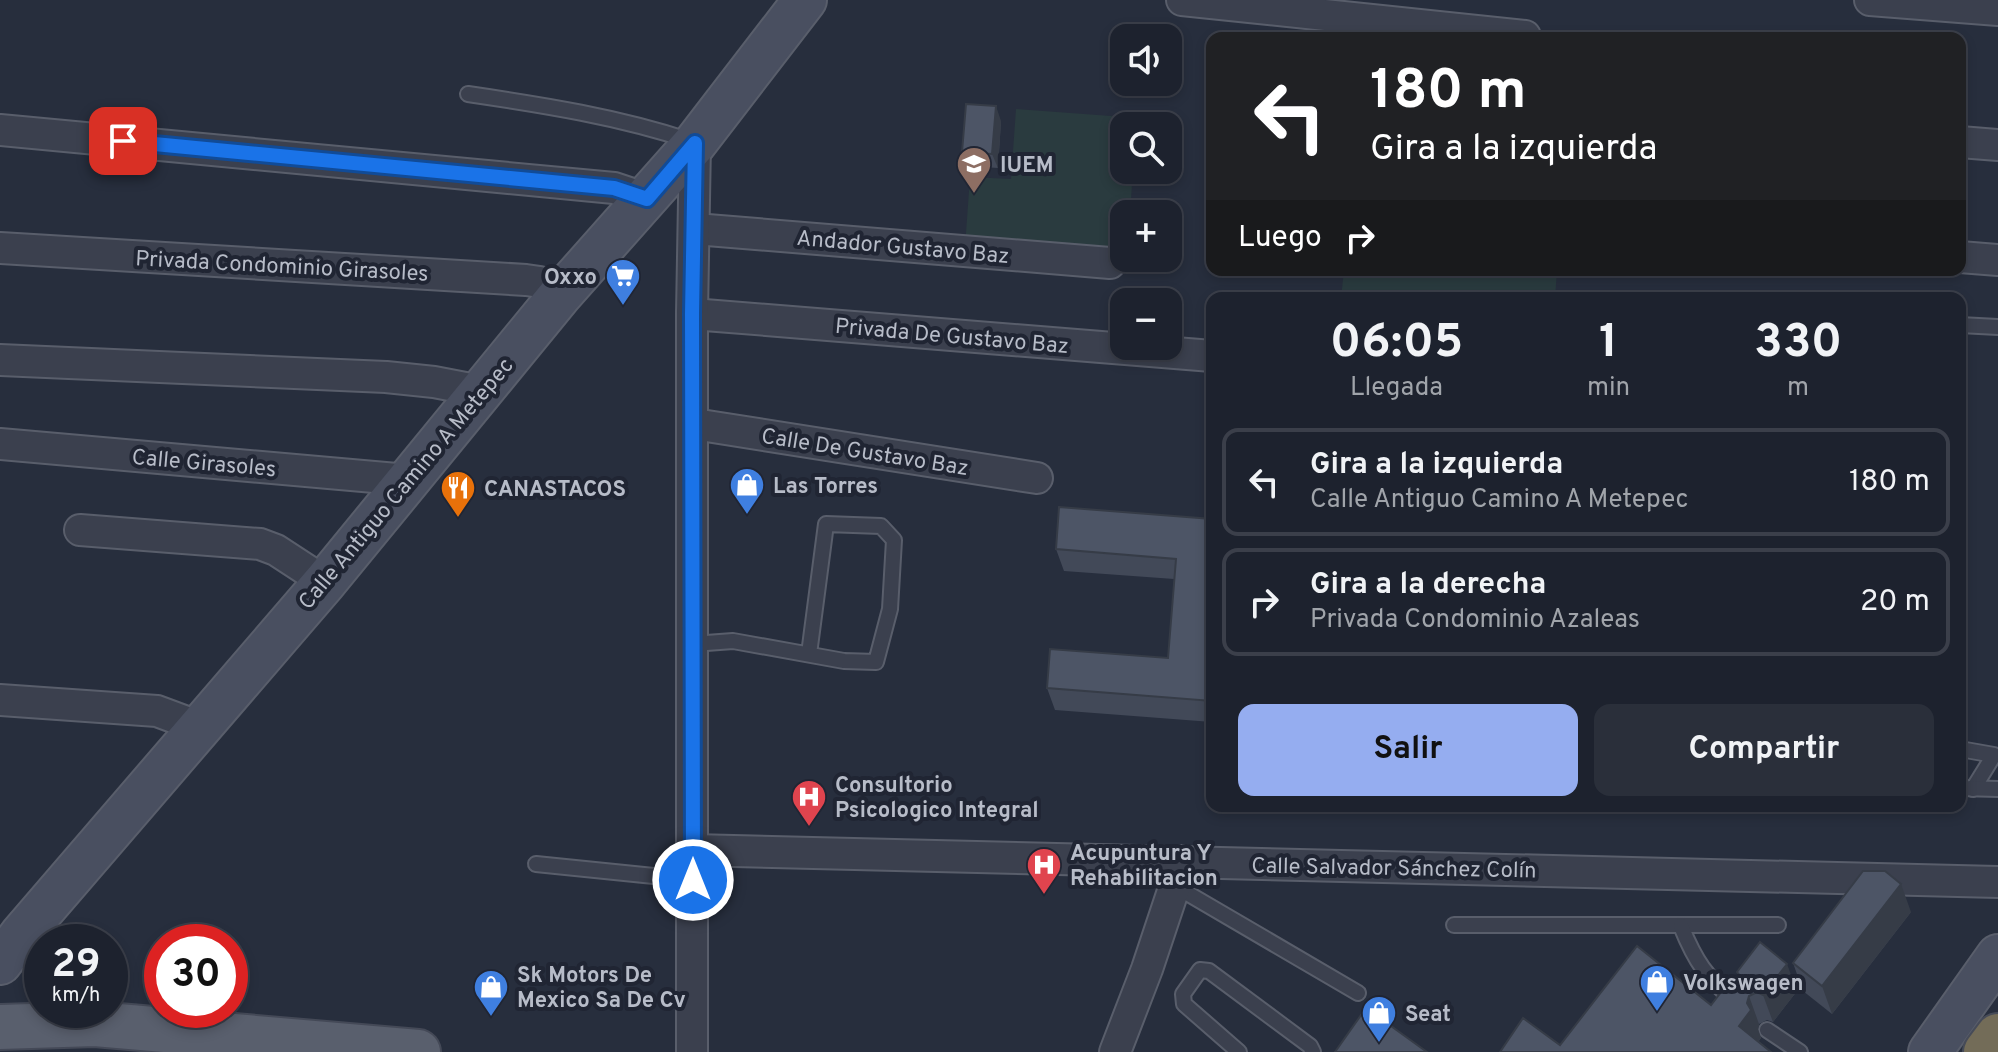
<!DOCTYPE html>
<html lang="es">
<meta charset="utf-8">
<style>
body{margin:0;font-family:Overpass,sans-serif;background:#2a2f3a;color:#f1f3f6;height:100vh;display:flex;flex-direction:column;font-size:30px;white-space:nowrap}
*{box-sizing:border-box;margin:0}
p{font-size:26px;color:#a0a4aa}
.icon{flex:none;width:44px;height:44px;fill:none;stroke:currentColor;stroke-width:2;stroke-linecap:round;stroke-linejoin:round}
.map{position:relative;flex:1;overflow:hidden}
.side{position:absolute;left:1206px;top:292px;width:760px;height:520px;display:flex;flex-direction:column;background:#1d222e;border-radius:16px;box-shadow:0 4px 12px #0003,0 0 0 2px #3b3f4a}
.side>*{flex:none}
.guide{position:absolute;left:1206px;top:32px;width:760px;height:244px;border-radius:16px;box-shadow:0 4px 12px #0003,0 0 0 2px #3b3f4a;background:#202124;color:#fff;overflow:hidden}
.buttons{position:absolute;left:1110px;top:24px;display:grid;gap:16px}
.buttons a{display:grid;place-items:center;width:72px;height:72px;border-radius:16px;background:#1d222e;box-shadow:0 4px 12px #0003,0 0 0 2px #3b3f4a;font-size:40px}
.speed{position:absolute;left:24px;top:924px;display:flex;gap:16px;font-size:40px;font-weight:700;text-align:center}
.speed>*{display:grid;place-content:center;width:104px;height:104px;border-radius:50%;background:#1d222e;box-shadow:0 4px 12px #0003,0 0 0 2px #3b3f4a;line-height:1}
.speed small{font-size:20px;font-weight:400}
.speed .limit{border:12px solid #d22;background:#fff;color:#111}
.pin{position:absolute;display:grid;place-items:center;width:68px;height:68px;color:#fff;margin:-34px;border-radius:16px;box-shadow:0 4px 12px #0006}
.me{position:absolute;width:88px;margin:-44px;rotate:0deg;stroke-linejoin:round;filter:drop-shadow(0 0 6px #0008)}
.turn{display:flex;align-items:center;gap:28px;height:168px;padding:0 32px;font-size:36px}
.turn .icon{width:104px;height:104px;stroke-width:2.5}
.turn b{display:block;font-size:56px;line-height:68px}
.then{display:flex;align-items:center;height:76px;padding:0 32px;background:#0003;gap:16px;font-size:30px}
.eta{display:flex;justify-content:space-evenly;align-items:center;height:136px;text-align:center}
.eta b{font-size:48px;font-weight:700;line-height:56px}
.action{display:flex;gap:16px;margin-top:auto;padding:16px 32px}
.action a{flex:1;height:92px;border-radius:16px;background:#95adf0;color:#111;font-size:32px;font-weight:700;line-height:92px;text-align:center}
.action a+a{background:#2a2f3a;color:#f1f3f6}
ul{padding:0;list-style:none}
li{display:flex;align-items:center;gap:24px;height:108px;margin:0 16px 12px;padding:0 16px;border:4px solid #3b3f4a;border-radius:16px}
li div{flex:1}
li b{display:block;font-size:30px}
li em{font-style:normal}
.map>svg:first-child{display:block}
</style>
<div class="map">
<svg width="1998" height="1052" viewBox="0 0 1998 1052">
<rect width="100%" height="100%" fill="#272e3d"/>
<g fill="#2a3b3f">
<polygon points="1016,109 1138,118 1138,126 1124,126 1124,170 1133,170 1130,214 1124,214 1124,258 965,247 970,177 1011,179"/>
<polygon points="1344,270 1542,270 1557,271 1555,298 1341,298"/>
</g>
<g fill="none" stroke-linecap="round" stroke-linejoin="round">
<defs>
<g id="lane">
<path d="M 468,94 C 543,105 619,117 691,141"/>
<polyline points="1960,325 1998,327"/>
<polyline points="693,644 733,641 844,661 876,662 890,609 894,540 881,526 826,524 809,654"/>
<polyline points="1960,749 1994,755 1973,789"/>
<polyline points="1960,788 1998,789"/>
<polyline points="536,864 693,880"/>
<polyline points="1175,886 1358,993"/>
<polyline points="1454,925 1778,925"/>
<path d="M 1681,926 C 1696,963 1706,976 1735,1002"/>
<polyline points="1767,1030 1800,1052"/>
<polyline points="1239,1052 1184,1004 1183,994 1200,970 1209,971 1310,1046 1313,1052"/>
</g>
<g id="street">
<polyline points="1182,0 1525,36"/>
<polyline points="1870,0 1998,10"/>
<polyline points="0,130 614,188 647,199"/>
<polyline points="1960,142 1998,145"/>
<polyline points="695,229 1110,263"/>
<polyline points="0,248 526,280 540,282 561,294"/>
<polyline points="1960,257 1998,260"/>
<polyline points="692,314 1212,356"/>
<polyline points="0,360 386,377 434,382 481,391"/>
<polyline points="694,424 1037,478"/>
<polyline points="0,444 408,480"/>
<polyline points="80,530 260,544 276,550 325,582"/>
<polyline points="0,700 157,711 200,727"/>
<polyline points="693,850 1998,882"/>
<polyline points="692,1052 692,314 695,143"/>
<polyline points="1115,1052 1147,969 1183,861"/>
</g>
<g id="secondary">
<polyline points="0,963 22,934 325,582 561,294 695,143 805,0"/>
<polyline points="1930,1052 1998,956"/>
</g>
<polyline id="primary" points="0,1027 95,1024 418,1052"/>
<polyline id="highway" points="1986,1052 1998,1036"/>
</defs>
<use href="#lane" stroke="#595e6b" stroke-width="18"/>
<use href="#street" stroke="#595e6b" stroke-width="34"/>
<use href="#secondary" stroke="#595e6b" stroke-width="46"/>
<use href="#primary" stroke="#444957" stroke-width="48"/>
<use href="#highway" stroke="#464b58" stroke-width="48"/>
<use href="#lane" stroke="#3b404e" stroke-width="14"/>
<use href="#street" stroke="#3b404e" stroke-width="30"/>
<use href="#secondary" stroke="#494f60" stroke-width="42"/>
<use href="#primary" stroke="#595f6d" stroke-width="44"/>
<use href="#highway" stroke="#736c58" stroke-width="44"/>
</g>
<g fill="#424958">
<polygon points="1001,121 998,168 968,166 962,152"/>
<polygon points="1212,519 1212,722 1055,710 1047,688 1168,658 1174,579 1064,571 1056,549"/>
<polygon points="1911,912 1832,1014 1803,991 1793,963"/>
<polygon points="1737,972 1797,991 1773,1022 1767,1020 1759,1024 1758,1029 1761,1038 1758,1042 1560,1045 1711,1005 1739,985 1740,979"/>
</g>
<g fill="#363c47">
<polygon points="996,106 1001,121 998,168 992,154"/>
<polygon points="1901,884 1911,912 1832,1014 1822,986"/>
<polygon points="1787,964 1797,991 1773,1022 1763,995"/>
<polygon points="1749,996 1759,1024 1758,1029 1761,1038 1750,1052 1739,1026"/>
</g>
<g fill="#4d5566" stroke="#363c47" stroke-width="2">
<polygon points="966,104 996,106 992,154 962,152"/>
<polygon points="1059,507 1212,519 1212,701 1047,688 1050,649 1168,658 1176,559 1056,549"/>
<polygon points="1863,871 1885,871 1901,884 1822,986 1793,963"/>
<polygon points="1760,942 1787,964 1763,995 1757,992 1749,996 1747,1003 1751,1010 1739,1026 1771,1052 1500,1052 1523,1018 1560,1045 1637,946 1711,1005 1725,987 1733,989 1739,985 1741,977 1737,972"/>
<polygon points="1366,1008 1427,1052 1335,1052"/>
</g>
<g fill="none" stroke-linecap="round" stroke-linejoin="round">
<defs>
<polyline id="route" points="123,141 614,188 647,199 695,143 692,314 693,880"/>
</defs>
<use href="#route" stroke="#114b97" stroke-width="20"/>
<use href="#route" stroke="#1a73e8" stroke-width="14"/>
</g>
<defs>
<symbol id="university-pin" viewBox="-11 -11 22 30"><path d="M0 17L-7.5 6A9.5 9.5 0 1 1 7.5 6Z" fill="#8d6e63" stroke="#202533"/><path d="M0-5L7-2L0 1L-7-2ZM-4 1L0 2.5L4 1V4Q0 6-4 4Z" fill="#fff"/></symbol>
<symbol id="supermarket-pin" viewBox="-11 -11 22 30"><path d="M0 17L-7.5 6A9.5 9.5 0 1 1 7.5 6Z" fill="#3f7fe0" stroke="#202533"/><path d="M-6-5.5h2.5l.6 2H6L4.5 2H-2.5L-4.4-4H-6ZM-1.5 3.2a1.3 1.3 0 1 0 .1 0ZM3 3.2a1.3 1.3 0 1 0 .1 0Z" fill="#fff"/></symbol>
<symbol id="shop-pin" viewBox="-11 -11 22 30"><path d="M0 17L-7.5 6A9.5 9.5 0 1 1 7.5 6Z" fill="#3f7fe0" stroke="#202533"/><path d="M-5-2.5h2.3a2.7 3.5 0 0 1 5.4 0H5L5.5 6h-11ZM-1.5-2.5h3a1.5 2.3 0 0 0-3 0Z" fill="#fff"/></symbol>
<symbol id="restaurant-pin" viewBox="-11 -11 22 30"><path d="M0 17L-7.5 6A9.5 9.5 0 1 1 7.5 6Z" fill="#e8710a" stroke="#202533"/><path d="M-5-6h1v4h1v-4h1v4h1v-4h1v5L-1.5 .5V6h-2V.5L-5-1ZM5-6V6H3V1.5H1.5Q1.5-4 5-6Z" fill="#fff"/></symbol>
<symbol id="hospital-pin" viewBox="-11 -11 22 30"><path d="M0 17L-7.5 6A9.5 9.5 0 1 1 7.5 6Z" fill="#e0444e" stroke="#202533"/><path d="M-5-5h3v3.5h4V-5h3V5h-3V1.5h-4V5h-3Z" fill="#fff"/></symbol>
</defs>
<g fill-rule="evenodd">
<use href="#university-pin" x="954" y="144" width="40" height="54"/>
<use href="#supermarket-pin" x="603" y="256" width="40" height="54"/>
<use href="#shop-pin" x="727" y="465" width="40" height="54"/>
<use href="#restaurant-pin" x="438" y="468" width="40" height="54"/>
<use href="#hospital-pin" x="789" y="777" width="40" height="54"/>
<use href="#hospital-pin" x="1024" y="845" width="40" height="54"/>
<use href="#shop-pin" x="1637" y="962" width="40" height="54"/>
<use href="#shop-pin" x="471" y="967" width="40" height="54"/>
<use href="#shop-pin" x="1359" y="993" width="40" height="54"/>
</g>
<g text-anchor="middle" stroke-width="8" stroke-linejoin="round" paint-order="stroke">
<g font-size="22" font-weight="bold" fill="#b7bcc8" stroke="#202533" text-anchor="start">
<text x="1000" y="172">IUEM</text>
<text x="597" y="284" text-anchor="end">Oxxo</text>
<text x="773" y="493">Las Torres</text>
<text x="484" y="496">CANASTACOS</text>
<text x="835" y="792">Consultorio<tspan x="835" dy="25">Psicologico Integral</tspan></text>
<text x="1070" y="860">Acupuntura Y<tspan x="1070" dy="25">Rehabilitacion</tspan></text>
<text x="517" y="982">Sk Motors De<tspan x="517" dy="25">Mexico Sa De Cv</tspan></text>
<text x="1683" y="990">Volkswagen</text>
<text x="1405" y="1021">Seat</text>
</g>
<g font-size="22" fill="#b7bcc8" stroke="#202533">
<text transform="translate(903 246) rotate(5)" y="8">Andador Gustavo Baz</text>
<text transform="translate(282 265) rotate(3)" y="8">Privada Condominio Girasoles</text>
<text transform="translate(952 335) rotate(5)" y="8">Privada De Gustavo Baz</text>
<text transform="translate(865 451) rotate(9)" y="8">Calle De Gustavo Baz</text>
<text transform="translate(204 462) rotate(5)" y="8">Calle Girasoles</text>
<text transform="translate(405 483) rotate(-50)" y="8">Calle Antiguo Camino A Metepec</text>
<text transform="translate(1394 867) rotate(1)" y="8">Calle Salvador Sánchez Colín</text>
</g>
</g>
</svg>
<div class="buttons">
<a><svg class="icon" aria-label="sound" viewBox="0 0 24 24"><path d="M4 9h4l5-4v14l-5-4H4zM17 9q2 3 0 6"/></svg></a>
<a><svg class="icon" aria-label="search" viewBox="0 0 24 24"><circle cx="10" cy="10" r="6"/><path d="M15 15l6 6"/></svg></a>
<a>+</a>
<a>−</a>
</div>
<div class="speed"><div>29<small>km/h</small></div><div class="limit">30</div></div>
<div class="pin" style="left:123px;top:141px;background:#d93025"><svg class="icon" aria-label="arrive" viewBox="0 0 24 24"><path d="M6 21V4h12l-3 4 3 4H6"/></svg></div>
<svg class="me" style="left:693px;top:880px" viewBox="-20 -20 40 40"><circle r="17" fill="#1a73e8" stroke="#fff" stroke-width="3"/><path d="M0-11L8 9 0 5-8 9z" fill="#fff"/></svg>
<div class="guide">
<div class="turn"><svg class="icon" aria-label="left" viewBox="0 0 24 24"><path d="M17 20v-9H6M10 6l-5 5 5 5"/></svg><div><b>180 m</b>Gira a la izquierda</div></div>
<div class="then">Luego<svg class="icon" aria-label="right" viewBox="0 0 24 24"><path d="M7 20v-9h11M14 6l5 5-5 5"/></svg></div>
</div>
<section class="side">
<div class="eta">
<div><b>06:05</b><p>Llegada</p></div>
<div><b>1</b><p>min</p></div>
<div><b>330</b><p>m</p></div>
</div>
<ul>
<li><svg class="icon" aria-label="left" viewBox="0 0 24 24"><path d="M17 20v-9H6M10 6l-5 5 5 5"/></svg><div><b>Gira a la izquierda</b><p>Calle Antiguo Camino A Metepec</p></div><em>180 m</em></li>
<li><svg class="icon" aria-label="right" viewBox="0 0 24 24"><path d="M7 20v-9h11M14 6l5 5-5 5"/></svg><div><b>Gira a la derecha</b><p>Privada Condominio Azaleas</p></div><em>20 m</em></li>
</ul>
<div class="action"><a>Salir</a><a>Compartir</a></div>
</section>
</div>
